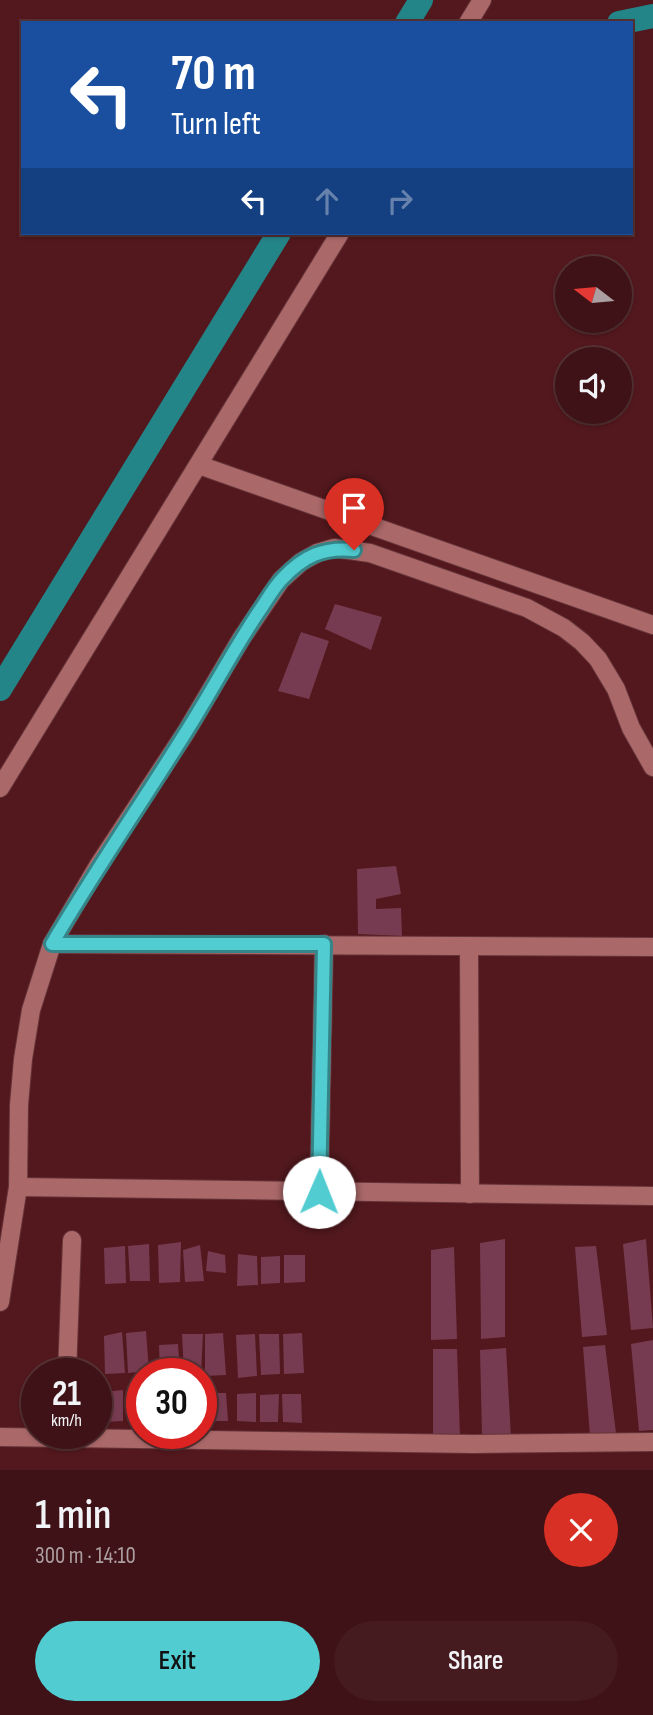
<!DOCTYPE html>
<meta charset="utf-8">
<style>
body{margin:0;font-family:"Sofia Sans Condensed",sans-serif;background:#451b1f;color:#f1f3f6;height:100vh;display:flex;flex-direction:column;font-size:26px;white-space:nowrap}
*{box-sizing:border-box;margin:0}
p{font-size:23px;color:#ad9ea1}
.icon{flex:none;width:38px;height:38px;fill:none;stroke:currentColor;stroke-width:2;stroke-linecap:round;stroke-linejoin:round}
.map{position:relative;height:1470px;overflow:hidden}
.drawer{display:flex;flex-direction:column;background:#3e1216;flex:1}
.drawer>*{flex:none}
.hud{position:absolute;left:21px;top:21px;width:612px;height:214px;border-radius:0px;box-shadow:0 2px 5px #0004,0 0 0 2px #573235;background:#1a4fa0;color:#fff;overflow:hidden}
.needle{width:46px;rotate:286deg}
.buttons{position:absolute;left:555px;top:256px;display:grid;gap:14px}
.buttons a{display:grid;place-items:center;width:77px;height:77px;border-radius:50%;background:#3e1216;box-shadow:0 2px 5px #0004,0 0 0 2px #573235;font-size:35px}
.speed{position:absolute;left:21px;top:1358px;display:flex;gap:14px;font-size:35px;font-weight:700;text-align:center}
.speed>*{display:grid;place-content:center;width:91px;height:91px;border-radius:50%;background:#3e1216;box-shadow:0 2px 5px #0004,0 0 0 2px #573235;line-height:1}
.speed small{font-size:18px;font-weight:400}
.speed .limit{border:10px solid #d22;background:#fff;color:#111}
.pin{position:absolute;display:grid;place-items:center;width:60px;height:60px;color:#fff;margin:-72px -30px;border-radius:50% 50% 50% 0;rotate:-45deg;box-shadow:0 0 7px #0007}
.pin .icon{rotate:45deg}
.me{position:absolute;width:77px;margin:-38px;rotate:1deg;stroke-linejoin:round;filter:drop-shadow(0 0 5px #0008)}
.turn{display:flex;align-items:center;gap:24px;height:147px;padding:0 35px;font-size:32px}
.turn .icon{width:91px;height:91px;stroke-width:2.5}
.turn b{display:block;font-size:49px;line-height:60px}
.lanes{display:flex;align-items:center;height:66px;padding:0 35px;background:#0003;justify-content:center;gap:35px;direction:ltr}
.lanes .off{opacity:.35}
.round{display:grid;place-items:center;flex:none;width:74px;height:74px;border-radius:37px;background:#451b1f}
.head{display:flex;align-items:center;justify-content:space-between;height:119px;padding:0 35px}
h1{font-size:42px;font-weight:600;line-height:52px}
.cta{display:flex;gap:14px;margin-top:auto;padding:14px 35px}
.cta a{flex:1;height:80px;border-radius:42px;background:#51ccd1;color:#111;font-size:28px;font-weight:600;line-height:80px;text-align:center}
.cta a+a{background:#451b1f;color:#f1f3f6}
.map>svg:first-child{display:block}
</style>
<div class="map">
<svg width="653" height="1470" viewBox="0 0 653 1470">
<rect width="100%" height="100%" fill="#52181d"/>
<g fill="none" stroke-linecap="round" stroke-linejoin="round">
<g stroke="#248589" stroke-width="24">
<polyline points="407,23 421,0"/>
<polyline points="619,23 653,16"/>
<polyline points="0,689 279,233"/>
</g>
</g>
<g fill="#763b50">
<polygon points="335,604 382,617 371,650 325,629"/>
<polygon points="301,632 329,641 309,699 278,691"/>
<polygon points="396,866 401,894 376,899 376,909 401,908 402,936 358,934 357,869"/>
<polygon points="505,1239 505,1337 481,1339 480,1243"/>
<polygon points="646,1239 653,1328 631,1330 623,1244"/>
<polygon points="181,1242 180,1282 159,1283 158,1245"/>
<polygon points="149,1244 150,1281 130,1281 128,1246"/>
<polygon points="200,1245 204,1281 185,1282 183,1250"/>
<polygon points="125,1246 126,1283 105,1284 104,1248"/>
<polygon points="596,1246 607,1335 582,1337 575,1247"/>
<polygon points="454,1247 457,1339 431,1340 431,1250"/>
<polygon points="208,1251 225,1255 226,1273 206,1271"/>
<polygon points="238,1254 257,1256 258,1285 237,1286"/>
<polygon points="284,1255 305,1255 305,1282 284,1283"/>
<polygon points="280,1256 280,1283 261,1284 261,1257"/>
<polygon points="146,1331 149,1371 128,1373 126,1333"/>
<polygon points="122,1332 125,1373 105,1374 104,1336"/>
<polygon points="223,1333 226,1375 205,1376 205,1334"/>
<polygon points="302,1333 304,1373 284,1374 283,1334"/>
<polygon points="182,1334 203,1334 201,1374 184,1373"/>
<polygon points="255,1334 257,1376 238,1378 236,1335"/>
<polygon points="259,1334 279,1334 280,1374 261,1375"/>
<polygon points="653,1340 653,1430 639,1431 631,1344"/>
<polygon points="178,1344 180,1374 160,1374 159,1345"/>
<polygon points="605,1345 616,1433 590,1436 583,1347"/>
<polygon points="506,1348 511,1437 482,1437 480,1350"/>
<polygon points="433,1349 457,1349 460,1436 433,1437"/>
<polygon points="123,1390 123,1421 103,1422 104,1392"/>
<polygon points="142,1391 142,1420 127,1420 128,1392"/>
<polygon points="208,1393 226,1393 228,1421 208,1421"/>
<polygon points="256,1393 256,1422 237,1421 237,1394"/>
<polygon points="279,1394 278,1422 260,1422 260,1395"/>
<polygon points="282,1394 301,1394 302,1423 283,1422"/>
</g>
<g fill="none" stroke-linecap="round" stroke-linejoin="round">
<defs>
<g id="minor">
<polyline points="468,23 482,0"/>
<polyline points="199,465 653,625"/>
<polyline points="0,788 340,233"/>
<polyline points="52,944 653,947"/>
<polyline points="469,946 470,1194"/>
<polyline points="18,1187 653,1196"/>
<polyline points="319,1192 324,944"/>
<polyline points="0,1302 18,1187 19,1105 23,1059 31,1010 52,944 98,866 186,732 241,639 281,580 301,562 317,553 334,548 370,553 527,608 564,628 582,642 598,659 616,689 631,728 653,767"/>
<polyline points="67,1374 72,1240"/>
<polyline points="0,1437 473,1444 653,1442"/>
</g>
</defs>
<use href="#minor" stroke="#653439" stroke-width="20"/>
<use href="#minor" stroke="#ab6869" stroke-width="18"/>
</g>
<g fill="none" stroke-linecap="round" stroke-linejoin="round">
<defs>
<path id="route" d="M 319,1192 L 324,944 L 52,944 C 94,872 142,803 186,732 C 211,693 232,652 258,613 C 266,602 273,588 283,578 C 304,556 323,547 354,550"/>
</defs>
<use href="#route" stroke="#358588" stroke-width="18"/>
<use href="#route" stroke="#51ccd1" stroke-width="12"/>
</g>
</svg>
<div class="buttons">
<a><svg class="needle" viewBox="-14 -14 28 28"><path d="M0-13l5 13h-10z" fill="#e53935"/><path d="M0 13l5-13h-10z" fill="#ad9ea1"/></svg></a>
<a><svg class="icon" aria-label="sound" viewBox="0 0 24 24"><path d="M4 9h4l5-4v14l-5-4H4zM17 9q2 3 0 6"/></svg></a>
</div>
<div class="speed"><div>21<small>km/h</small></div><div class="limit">30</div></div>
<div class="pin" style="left:354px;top:550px;background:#d93025"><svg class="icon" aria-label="arrive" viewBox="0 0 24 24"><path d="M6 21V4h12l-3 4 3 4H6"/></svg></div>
<svg class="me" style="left:319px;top:1192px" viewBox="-20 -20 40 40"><circle r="19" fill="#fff"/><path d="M0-13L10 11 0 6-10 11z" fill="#51ccd1"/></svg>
<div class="hud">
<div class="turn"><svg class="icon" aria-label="left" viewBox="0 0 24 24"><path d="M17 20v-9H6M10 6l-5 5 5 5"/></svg><div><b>70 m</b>Turn left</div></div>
<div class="lanes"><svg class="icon" aria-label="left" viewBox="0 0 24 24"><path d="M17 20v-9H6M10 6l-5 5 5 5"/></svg><svg class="icon off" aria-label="ahead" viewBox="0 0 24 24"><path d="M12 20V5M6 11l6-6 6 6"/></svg><svg class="icon off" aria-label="right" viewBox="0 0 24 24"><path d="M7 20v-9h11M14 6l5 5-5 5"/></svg></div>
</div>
</div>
<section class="drawer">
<div class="head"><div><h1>1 min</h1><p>300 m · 14:10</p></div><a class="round" style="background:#d93025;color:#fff"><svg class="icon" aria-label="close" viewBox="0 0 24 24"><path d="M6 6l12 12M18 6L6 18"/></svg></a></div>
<div class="cta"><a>Exit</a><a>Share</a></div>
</section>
